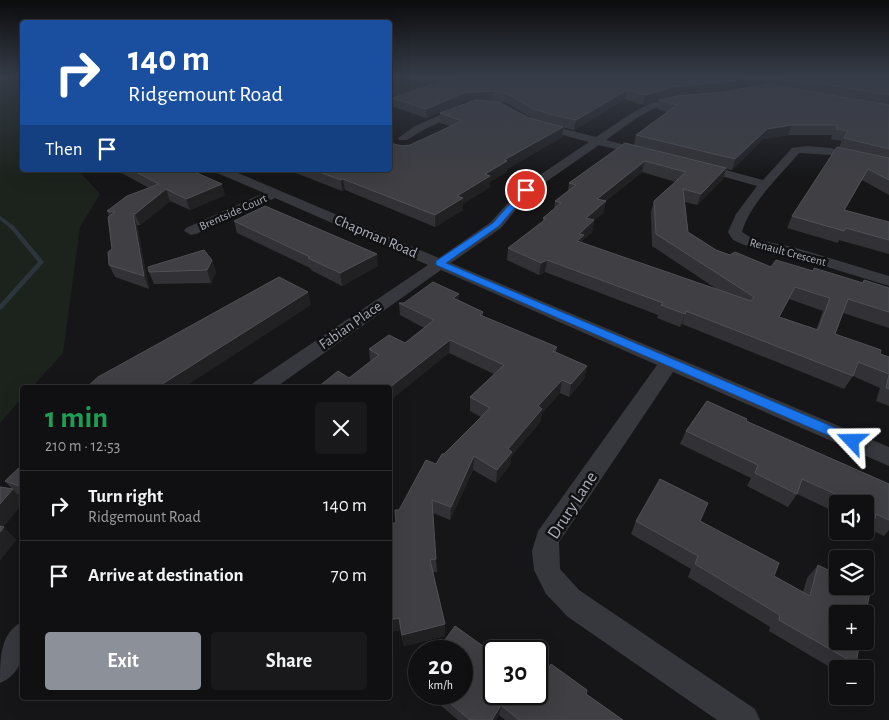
<!DOCTYPE html>
<meta charset="utf-8">
<style>
body{margin:0;font-family:"Alegreya Sans",sans-serif;background:#19191b;color:#f1f3f6;height:100vh;display:flex;flex-direction:column;font-size:19px;white-space:nowrap}
*{box-sizing:border-box;margin:0}
p{font-size:16px;color:#9c9d9f}
.icon{flex:none;width:28px;height:28px;fill:none;stroke:currentColor;stroke-width:2;stroke-linecap:round;stroke-linejoin:round}
.map{position:relative;flex:1;overflow:hidden}
.panel{position:absolute;left:20px;top:385px;width:372px;height:315px;display:flex;flex-direction:column;background:#101012;border-radius:5px;box-shadow:0 5px 20px #0002,0 0 0 1px #303032}
.panel>*{flex:none}
.hud{position:absolute;left:20px;top:20px;width:372px;height:152px;border-radius:5px;box-shadow:0 5px 20px #0002,0 0 0 1px #303032;background:#1a4fa0;color:#fff;overflow:hidden}
.buttons{position:absolute;left:829px;top:495px;display:grid;gap:10px}
.buttons a{display:grid;place-items:center;width:45px;height:45px;border-radius:5px;background:#101012;box-shadow:0 5px 20px #0002,0 0 0 1px #303032;font-size:25px}
.speed{position:absolute;left:408px;top:640px;display:flex;gap:10px;font-size:25px;font-weight:700;text-align:center}
.speed>*{display:grid;place-content:center;width:65px;height:65px;border-radius:50%;background:#101012;box-shadow:0 5px 20px #0002,0 0 0 1px #303032;line-height:1}
.speed small{font-size:12px;font-weight:400}
.speed .limit{border:2px solid #111;border-radius:8px;background:#fff;color:#111}
.pin{position:absolute;display:grid;place-items:center;width:42px;height:42px;color:#fff;margin:-21px;border:2px solid #fff;border-radius:50%;box-shadow:0 1px 5px #0007}
.me{position:absolute;width:55px;margin:-28px;rotate:293deg;stroke-linejoin:round;filter:drop-shadow(0 0 4px #0008)}
.turn{display:flex;align-items:center;gap:18px;height:105px;padding:0 25px;font-size:22px}
.turn .icon{width:65px;height:65px;stroke-width:2.5}
.turn b{display:block;font-size:35px;line-height:42px}
.then{display:flex;align-items:center;height:48px;padding:0 25px;background:#0003;gap:10px;font-size:19px}
.round{display:grid;place-items:center;flex:none;width:52px;height:52px;border-radius:5px;background:#19191b}
.overview{display:flex;align-items:center;justify-content:space-between;height:85px;padding:0 25px}
h1{font-size:30px;font-weight:700;line-height:38px;color:#1e9e55}
.button{display:flex;gap:10px;margin-top:auto;padding:10px 25px}
.button a{flex:1;height:58px;border-radius:5px;background:#8c9099;color:#fff;font-size:20px;font-weight:700;line-height:58px;text-align:center}
.button a+a{background:#19191b;color:#f1f3f6}
ul{padding:0;list-style:none}
li{display:flex;align-items:center;gap:15px;height:70px;padding:0 25px;border-top:1px solid #303032}
li div{flex:1}
li b{display:block;font-size:19px}
li em{font-style:normal}
.map>svg:first-child{display:block}
</style>
<div class="map">
<svg width="889" height="720" viewBox="0 0 889 720">
<rect width="100%" height="100%" fill="#161618"/>
<polygon fill="#222225" points="390,77 453,77 390,101"/>
<g fill="#1c231d">
<polygon points="0,77 22,77 22,170 78,170 100,194 80,227 63,353 32,387 22,388 22,398 0,423"/>
<polygon points="390,77 434,77 403,89 390,85"/>
</g>
<g fill="none" stroke-linecap="round" stroke-linejoin="round">
<polygon fill="#2c353c" fill-rule="evenodd" points="0,216 14,226 44,262 2,309 0,310 0,304 38,262 10,228 0,220"/>
<g fill="#37383d" fill-rule="evenodd">
<polygon points="683,96 688,99 686,101 657,107 638,117 606,140 648,151 650,153 648,155 644,156 599,145 530,193 501,228 451,263 889,447 889,466 673,372 559,542 560,569 579,590 755,709 760,720 717,720 568,617 546,594 534,570 532,551 538,531 657,365 441,270 275,388 250,388 253,383 428,265 275,198 196,234 191,235 184,231 186,228 264,193 217,173 215,170 231,170 439,258 491,222 522,187 589,142 533,127 533,123 537,122 596,137 632,113 651,103"/>
<polygon points="463,105 466,106 466,110 423,130 407,140 399,140 398,138 415,126"/>
<path d="M 807,146 L 831,148 L 889,163 L 889,169 L 831,155 L 799,153 C 780,176 750,203 742,232 L 753,239 L 793,247 L 889,276 L 889,286 L 785,254 L 744,245 L 733,240 L 728,232 L 736,214 L 757,186 L 696,169 L 694,167 L 700,163 L 763,180 L 792,148 Z"/>
<path d="M 22,622 C 25,646 26,672 0,683 C 0,658 0,633 22,622 Z"/>
</g>
</g>
<g fill="#323236" fill-rule="evenodd">
<path d="M 483,77 L 889,77 L 889,195 L 862,180 L 845,210 L 889,222 L 889,254 L 839,240 L 838,243 L 787,228 L 792,216 L 839,147 L 842,141 L 831,139 L 832,135 L 788,135 L 763,139 L 732,170 L 726,169 L 723,179 L 697,205 L 685,202 L 688,232 L 716,250 L 730,255 L 771,267 L 813,271 L 862,283 L 864,280 L 889,288 L 889,328 L 843,313 L 835,334 L 889,357 L 889,406 L 876,401 L 880,388 L 853,376 L 844,389 L 682,324 L 680,327 L 657,318 L 658,315 L 545,272 L 539,275 L 507,260 L 508,248 L 543,221 L 543,218 L 554,209 L 555,201 L 568,192 L 569,183 L 634,145 L 636,135 L 667,112 L 657,109 L 659,100 L 794,89 L 762,83 L 720,91 L 672,96 L 643,105 L 625,99 L 574,130 L 557,126 L 563,127 L 562,137 L 507,169 L 506,172 L 490,182 L 490,187 L 463,204 L 463,210 L 435,227 L 345,190 L 342,191 L 288,170 L 390,170 L 402,146 L 410,145 L 450,126 L 440,123 L 440,113 L 471,102 L 464,103 L 426,118 L 394,107 L 393,98 ZM 499,102 L 507,103 L 533,119 L 546,123 L 529,118 ZM 642,172 L 676,182 L 654,201 L 651,212 L 652,246 L 718,290 L 583,243 L 583,240 L 592,232 L 594,220 L 603,213 L 606,201 ZM 789,299 L 823,311 L 816,330 L 779,317 Z"/>
<polygon points="116,170 190,170 225,195 190,210 170,201 140,225 137,225 149,289 115,277 109,265 112,249 109,216 107,211 149,188"/>
<polygon points="234,221 378,266 342,286 311,270 310,268 237,233"/>
<polygon points="212,260 216,272 211,283 154,284 149,272"/>
<polygon points="459,300 483,312 483,316 557,347 556,352 587,366 584,379 569,397 560,393 542,413 540,422 511,457 510,465 496,483 473,470 450,520 433,513 436,559 437,572 433,572 445,636 404,646 400,630 390,632 396,523 399,510 444,454 481,417 470,411 470,397 494,374 449,353 349,378 370,361 369,349 405,343 424,328 400,315 399,303"/>
<polygon points="746,421 889,484 889,530 884,536 867,528 865,530 865,504 838,504 838,520 832,517 833,511 797,494 788,507 747,486 751,478 680,444 686,431"/>
<polygon points="22,465 22,496 17,494 22,501 22,504 3,527 16,540 0,560 0,487 12,489 5,481"/>
<polygon points="636,521 700,521 774,576 803,592 807,578 818,565 856,664 849,669 838,669 838,672 769,631 770,627 688,577 691,569 631,534"/>
<polygon points="538,686 586,694 623,720 505,720 499,715 496,720 458,720 427,694 461,694"/>
</g>
<g fill="#212124">
<polygon points="751,77 764,77 762,83 720,91 672,96 643,105 645,95 674,87"/>
<polygon points="627,90 625,99 574,130 576,120"/>
<polygon points="493,91 492,100 464,103 426,118 426,109 464,93"/>
<polygon points="792,125 788,135 763,139 732,170 735,159 767,129"/>
<polygon points="563,127 562,137 507,169 506,172 490,182 490,187 463,204 463,210 435,227 435,215 457,196 504,160"/>
<polygon points="645,161 642,172 606,201 603,213 584,229 586,218 597,199"/>
<polygon points="726,168 723,179 697,205 701,194"/>
<polygon points="343,179 345,190 342,191 341,180"/>
<polygon points="222,184 225,195 190,210 186,199"/>
<polygon points="166,189 170,201 140,225 135,214"/>
<polygon points="133,213 137,225 149,289 144,276"/>
<polygon points="594,220 592,232 583,240 582,247 575,253 579,234"/>
<polygon points="377,254 378,266 342,286 340,273"/>
<polygon points="212,260 216,272 211,283 207,270"/>
<polygon points="547,260 545,272 539,275 541,263"/>
<polygon points="308,292 311,305 183,388 156,388"/>
<polygon points="459,294 459,306 453,298"/>
<polygon points="686,311 682,324 680,327 685,314"/>
<polygon points="450,340 449,353 390,401 390,388 389,388"/>
<polygon points="587,366 584,379 569,397 571,384"/>
<polygon points="562,380 560,393 542,413 540,422 511,457 510,465 496,483 497,470 508,449 538,406"/>
<polygon points="474,456 473,470 450,520 451,507"/>
<polygon points="13,489 22,501 22,504 0,531 0,504"/>
<polygon points="4,527 16,540 0,560 0,532"/>
<polygon points="399,618 400,630 390,632 390,620"/>
<polygon points="445,624 445,636 404,646 402,635"/>
<polygon points="501,705 499,715 496,720 492,720"/>
</g>
<g fill="#3f3f44" stroke="#4f5156" fill-rule="evenodd">
<polygon points="483,77 751,77 722,82 674,87 645,95 627,90 576,120 553,115 534,109 507,94 493,91 464,93 426,109 393,98 445,80"/>
<polygon points="780,77 889,77 889,95"/>
<polygon points="765,84 889,105 889,149 844,138 848,131 836,129 837,125 792,125 767,129 735,159 636,135 677,105 659,100 677,96 723,92"/>
<polygon points="476,100 499,102 529,118 563,127 504,160 507,161 485,174 490,176 457,196 463,198 435,215 343,179 341,180 314,170 390,170 390,143 402,146 410,145 462,121 440,113"/>
<path d="M 625,143 L 726,168 L 701,194 L 683,189 L 688,232 L 716,250 L 730,255 L 735,252 L 771,267 L 776,260 L 813,271 L 814,268 L 863,283 L 864,280 L 889,288 L 889,312 L 848,299 L 835,334 L 881,350 L 880,354 L 889,357 L 889,374 L 858,362 L 853,376 L 686,311 L 685,314 L 661,305 L 663,303 L 547,260 L 541,263 L 508,248 L 546,219 L 543,218 L 561,203 L 555,201 L 576,185 L 569,183 ZM 645,161 L 686,172 L 654,201 L 656,234 L 754,297 L 751,301 L 577,241 L 584,235 L 579,234 L 594,220 L 586,218 L 606,201 L 597,199 ZM 795,287 L 830,298 L 818,330 L 779,317 Z"/>
<polygon points="837,147 889,158 889,180 868,169 844,210 889,222 889,240 846,228 844,231 792,216"/>
<polygon points="132,170 190,170 222,184 186,199 166,189 135,214 133,213 144,276 109,265 108,252 112,249 108,217 115,212 107,211 127,196 159,184"/>
<polygon points="265,206 377,254 340,273 308,258 310,257 234,221"/>
<polygon points="204,250 212,260 207,270 149,272 148,267"/>
<polygon points="279,277 308,292 156,388 86,388 98,377"/>
<polygon points="433,282 459,294 453,298 483,312 480,315 557,347 553,351 587,366 571,384 562,380 538,406 542,409 508,449 512,452 497,470 474,456 451,507 432,500 436,559 430,560 445,624 402,635 399,618 390,620 390,523 396,523 395,510 399,510 426,460 436,464 442,454 444,454 490,408 470,397 504,365 450,340 389,388 317,388 338,371 349,378 379,355 369,349 389,335 405,343 434,320 399,303 404,303"/>
<polygon points="889,375 889,389 886,388"/>
<polygon points="707,401 747,419 746,421 889,484 889,520 876,514 875,519 865,515 865,504 842,504 844,498 802,479 797,494 755,473 758,465 686,431"/>
<polygon points="22,465 22,487 5,481"/>
<polygon points="660,479 708,503 700,521 779,563 774,576 810,596 818,565 838,575 838,586 859,586 870,592 865,617 865,614 838,614 838,641 860,641 856,664 779,620 780,615 695,564 698,556 636,521"/>
<polygon points="0,487 13,489 0,504"/>
<polygon points="0,526 4,527 0,532"/>
<polygon points="455,626 494,654 494,694 536,694 536,685 538,686 551,664 587,690 586,694 623,720 519,720 501,705 492,720 470,720 439,694 461,694 461,651 437,651"/>
</g>
<linearGradient id="sky" x2="0" y2="1"><stop stop-color="#0c0c0d"/><stop offset="0.43" stop-color="#363c48"/><stop offset="1" stop-color="#363c48" stop-opacity="0"/></linearGradient>
<rect width="889" height="178" fill="url(#sky)"/>
<polygon fill="#1a73e8" stroke="#114b97" points="526,187 530,190 499,226 446,263 857,437 859,441 857,444 848,444 436,265 436,261 493,223 524,188"/>
<g text-anchor="middle" stroke-width="5" stroke-linejoin="round" paint-order="stroke">
<g font-size="12" fill="#a8adb8" stroke="#111113">
<text transform="translate(233 212) rotate(-24)" y="4">Brentside Court</text>
<text transform="translate(788 252) rotate(15)" y="4">Renault Crescent</text>
</g>
<g font-size="15" fill="#a8adb8" stroke="#111113">
<text transform="translate(376 236) rotate(23)" y="5">Chapman Road</text>
<text transform="translate(350 325) rotate(-35)" y="5">Fabian Place</text>
</g>
<g font-size="18" fill="#a8adb8" stroke="#111113">
<text transform="translate(572 505) rotate(-57)" y="6">Drury Lane</text>
</g>
</g>
</svg>
<div class="buttons">
<a><svg class="icon" aria-label="sound" viewBox="0 0 24 24"><path d="M4 9h4l5-4v14l-5-4H4zM17 9q2 3 0 6"/></svg></a>
<a><svg class="icon" aria-label="layers" viewBox="0 0 24 24"><path d="M12 4l9 5-9 5-9-5zM3 14l9 5 9-5"/></svg></a>
<a>+</a>
<a>−</a>
</div>
<div class="speed"><div>20<small>km/h</small></div><div class="limit">30</div></div>
<div class="pin" style="left:526px;top:190px;background:#d93025"><svg class="icon" aria-label="arrive" viewBox="0 0 24 24"><path d="M6 21V4h12l-3 4 3 4H6"/></svg></div>
<svg class="me" style="left:852px;top:441px" viewBox="-20 -20 40 40"><path d="M0-17L14 15 0 8-14 15z" fill="#1a73e8" stroke="#fff" stroke-width="4"/></svg>
<div class="hud">
<div class="turn"><svg class="icon" aria-label="right" viewBox="0 0 24 24"><path d="M7 20v-9h11M14 6l5 5-5 5"/></svg><div><b>140 m</b>Ridgemount Road</div></div>
<div class="then">Then<svg class="icon" aria-label="arrive" viewBox="0 0 24 24"><path d="M6 21V4h12l-3 4 3 4H6"/></svg></div>
</div>
<section class="panel">
<div class="overview"><div><h1>1 min</h1><p>210 m · 12:53</p></div><a class="round"><svg class="icon" aria-label="close" viewBox="0 0 24 24"><path d="M6 6l12 12M18 6L6 18"/></svg></a></div>
<ul>
<li><svg class="icon" aria-label="right" viewBox="0 0 24 24"><path d="M7 20v-9h11M14 6l5 5-5 5"/></svg><div><b>Turn right</b><p>Ridgemount Road</p></div><em>140 m</em></li>
<li><svg class="icon" aria-label="arrive" viewBox="0 0 24 24"><path d="M6 21V4h12l-3 4 3 4H6"/></svg><div><b>Arrive at destination</b></div><em>70 m</em></li>
</ul>
<div class="button"><a>Exit</a><a>Share</a></div>
</section>
</div>
